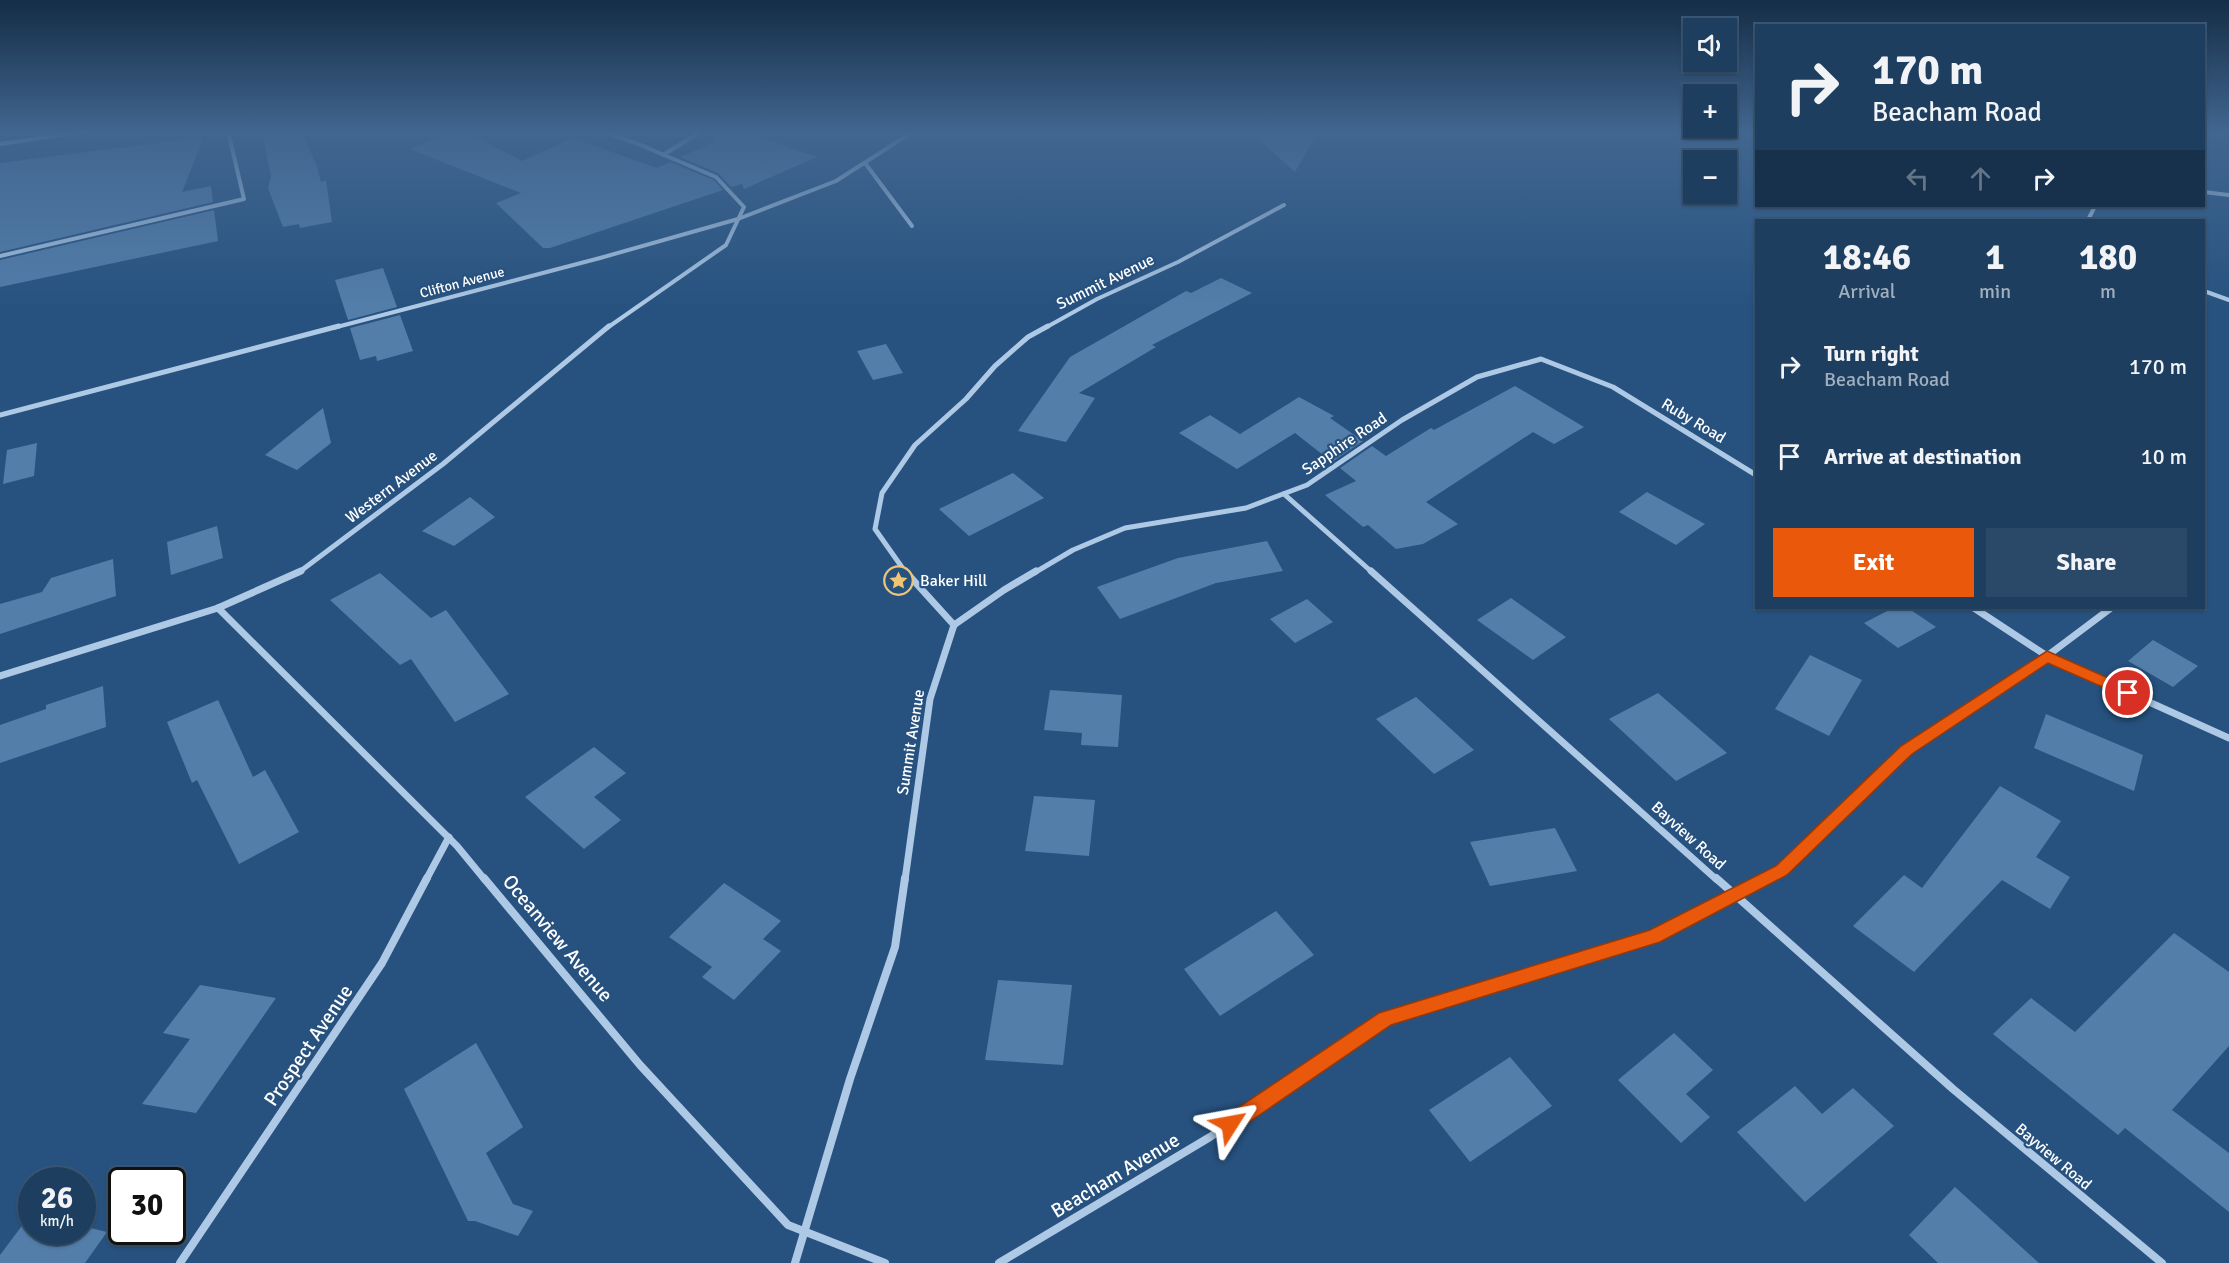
<!DOCTYPE html>
<meta charset="utf-8">
<style>
body{margin:0;font-family:Signika,sans-serif;background:#2a4968;color:#f1f3f6;height:100vh;display:flex;flex-direction:column;font-size:22px;white-space:nowrap}
*{box-sizing:border-box;margin:0}
p{font-size:20px;color:#a0aebd}
.icon{flex:none;width:33px;height:33px;fill:none;stroke:currentColor;stroke-width:2;stroke-linecap:round;stroke-linejoin:round}
.map{position:relative;flex:1;overflow:hidden}
.side{position:absolute;left:1755px;top:219px;width:450px;height:390px;display:flex;flex-direction:column;background:#1d3e5f;border-radius:0px;box-shadow:0 2px 4px #0004,0 0 0 2px #3b5774}
.side>*{flex:none}
.guide{position:absolute;left:1755px;top:24px;width:450px;height:183px;border-radius:0px;box-shadow:0 2px 4px #0004,0 0 0 2px #3b5774;background:#1d3e5f;color:#f1f3f6;overflow:hidden}
.controls{position:absolute;left:1683px;top:18px;display:grid;gap:12px}
.controls a{display:grid;place-items:center;width:54px;height:54px;border-radius:0px;background:#1d3e5f;box-shadow:0 2px 4px #0004,0 0 0 2px #3b5774;font-size:30px}
.speed{position:absolute;left:18px;top:1167px;display:flex;gap:12px;font-size:30px;font-weight:700;text-align:center}
.speed>*{display:grid;place-content:center;width:78px;height:78px;border-radius:50%;background:#1d3e5f;box-shadow:0 2px 4px #0004,0 0 0 2px #3b5774;line-height:1}
.speed small{font-size:15px;font-weight:400}
.speed .limit{border:3px solid #111;border-radius:9px;background:#fff;color:#111}
.pin{position:absolute;display:grid;place-items:center;width:51px;height:51px;color:#fff;margin:-26px;border:3px solid #fff;border-radius:50%;box-shadow:0 2px 6px #0007}
.me{position:absolute;width:66px;margin:-33px;rotate:56deg;stroke-linejoin:round;filter:drop-shadow(0 0 4px #0008)}
.turn{display:flex;align-items:center;gap:21px;height:126px;padding:0 18px;font-size:27px}
.turn .icon{width:78px;height:78px;stroke-width:2.5}
.turn b{display:block;font-size:42px;line-height:51px}
.lanes{display:flex;align-items:center;height:57px;padding:0 18px;background:#0003;justify-content:center;gap:30px;direction:ltr}
.lanes .off{opacity:.35}
.eta{display:flex;justify-content:space-evenly;align-items:center;height:102px;text-align:center}
.eta b{font-size:36px;font-weight:800;line-height:42px}
.action{display:flex;gap:12px;margin-top:auto;padding:12px 18px}
.action a{flex:1;height:69px;border-radius:0px;background:#ea580c;color:#fff;font-size:24px;font-weight:800;line-height:69px;text-align:center}
.action a+a{background:#2a4968;color:#f1f3f6}
ul{padding:0;list-style:none}
li{display:flex;align-items:center;gap:18px;height:90px;padding:0 18px}
li div{flex:1}
li b{display:block;font-size:22px}
li em{font-style:normal}
.map>svg:first-child{display:block}
</style>
<div class="map">
<svg width="2229" height="1263" viewBox="0 0 2229 1263">
<rect width="100%" height="100%" fill="#27527f"/>
<g fill="#537eaa">
<polygon points="262,131 301,131 317,166 321,182 326,180 332,222 300,228 299,224 283,227 268,188 271,176"/>
<polygon points="457,131 464,131 522,161 573,138 657,168 670,162 714,180 723,190 550,248 543,248 496,203 521,193 410,149"/>
<polygon points="717,131 741,131 817,157 744,189 742,184 731,187 718,173 680,157 713,143"/>
<polygon points="1250,131 1318,131 1295,172"/>
<polygon points="204,137 182,192 211,186 213,202 0,252 0,163"/>
<polygon points="214,210 218,241 0,287 0,260"/>
<polygon points="383,268 397,307 348,320 335,280"/>
<polygon points="1221,278 1252,293 1152,345 1156,347 1079,393 1095,398 1066,442 1018,431 1070,357 1186,291 1191,293"/>
<polygon points="400,315 413,351 377,361 376,356 360,360 350,328"/>
<polygon points="886,344 903,373 873,380 857,351"/>
<polygon points="1515,386 1584,427 1554,444 1533,432 1426,502 1458,524 1423,544 1396,549 1368,525 1363,527 1325,495 1356,481 1340,468 1372,446 1386,456 1431,428 1434,430"/>
<polygon points="1299,397 1334,416 1330,418 1363,441 1332,462 1295,433 1237,469 1179,433 1210,415 1240,434"/>
<polygon points="323,408 331,443 297,470 265,455"/>
<polygon points="37,443 34,476 3,484 7,450"/>
<polygon points="1013,473 1044,498 969,536 939,509"/>
<polygon points="1647,492 1705,524 1676,545 1619,512"/>
<polygon points="470,497 495,517 454,546 422,531"/>
<polygon points="217,526 223,558 171,575 167,542"/>
<polygon points="1267,541 1283,571 1216,583 1120,619 1097,587 1178,558"/>
<polygon points="113,559 116,596 0,634 0,604 42,592 51,578"/>
<polygon points="380,573 431,618 446,610 509,694 455,722 411,659 400,665 330,600"/>
<polygon points="1511,598 1566,637 1533,660 1477,620"/>
<polygon points="1307,599 1333,622 1295,643 1270,619"/>
<polygon points="1893,608 1908,608 1936,627 1898,648 1864,623"/>
<polygon points="2153,640 2198,666 2173,687 2128,661"/>
<polygon points="1810,655 1862,680 1829,736 1775,709"/>
<polygon points="103,686 106,727 0,763 0,725 46,709 46,705"/>
<polygon points="1050,690 1122,695 1118,747 1081,745 1082,733 1044,730"/>
<polygon points="1658,693 1727,753 1676,781 1609,719"/>
<polygon points="1416,697 1474,750 1434,774 1376,719"/>
<polygon points="218,700 253,777 265,770 299,832 239,864 197,780 192,783 167,722"/>
<polygon points="2046,714 2143,755 2134,791 2034,748"/>
<polygon points="594,747 626,773 594,797 621,820 584,849 525,797"/>
<polygon points="2000,786 2061,821 2036,857 2070,877 2050,909 2002,880 1914,972 1853,926 1904,875 1922,888"/>
<polygon points="1034,796 1095,800 1089,856 1025,851"/>
<polygon points="1555,828 1577,871 1490,886 1470,842"/>
<polygon points="724,883 781,921 763,939 781,951 734,1000 702,977 712,967 669,937"/>
<polygon points="1276,911 1314,955 1220,1016 1184,969"/>
<polygon points="2174,933 2229,972 2229,1046 2172,1110 2229,1153 2229,1212 2125,1128 2118,1135 1993,1034 2031,998 2075,1032"/>
<polygon points="998,980 1072,985 1063,1065 985,1060"/>
<polygon points="200,985 276,998 196,1113 142,1104 190,1039 163,1033"/>
<polygon points="1674,1033 1713,1070 1686,1094 1710,1117 1681,1143 1618,1080"/>
<polygon points="476,1043 523,1127 486,1153 513,1204 533,1211 518,1236 475,1221 468,1221 404,1089"/>
<polygon points="1510,1057 1552,1106 1470,1162 1429,1110"/>
<polygon points="1795,1086 1822,1114 1853,1088 1894,1126 1805,1202 1737,1132"/>
<polygon points="1955,1187 2039,1263 1938,1263 1909,1235"/>
<polygon points="30,1215 32,1232 82,1232 82,1226 107,1232 85,1263 0,1263 0,1255"/>
</g>
<g fill="none" stroke-linecap="round" stroke-linejoin="round">
<polyline stroke="#aec9e5" stroke-width="3" points="497,134 503,131"/>
<g stroke="#aec9e5" stroke-width="4">
<polyline points="601,131 636,143 716,177 744,207 726,245 607,328"/>
<polyline points="663,155 702,131"/>
<polyline points="865,163 912,226"/>
<polyline points="2204,192 2229,195"/>
<polyline points="2088,220 2095,206"/>
<polyline points="0,256 244,199 228,131"/>
<polyline points="2204,291 2229,300"/>
<polyline points="333,328 600,258 738,219 836,181 914,131"/>
<polyline points="1045,328 1097,299 1178,262 1284,205"/>
</g>
<g stroke="#aec9e5" stroke-width="5">
<polyline points="0,415 339,326"/>
<polyline points="1284,494 1373,573"/>
<polyline points="298,573 443,464 609,326"/>
<polyline points="906,573 875,529 882,493 915,445 966,399 995,366 1028,337 1048,326"/>
<polyline points="1034,573 1073,550 1125,528 1246,508 1307,485 1402,420 1477,377 1541,359 1613,387 1756,475"/>
</g>
<g stroke="#aec9e5" stroke-width="7">
<polyline points="1371,571 1717,880"/>
<polyline points="218,608 457,846 485,880"/>
<polyline points="1974,608 2047,656 2229,738"/>
<polyline points="954,625 1004,590 1036,571"/>
<polyline points="0,676 218,608 301,571"/>
<polyline points="426,880 449,837"/>
<polyline points="905,880 930,699 954,625 905,571"/>
<polyline points="1765,880 1782,871 1907,750 2047,656 2111,608"/>
</g>
<g stroke="#aec9e5" stroke-width="8">
<polyline points="484,878 640,1065 788,1225 885,1263"/>
<polyline points="1716,878 1953,1089 2162,1263"/>
<polyline points="180,1263 382,963 427,878"/>
<polyline points="795,1263 850,1079 895,947 905,878"/>
<polyline points="999,1263 1210,1137 1385,1019 1654,936 1768,878"/>
</g>
<polygon fill="#d7e5f5" fill-rule="evenodd" points="77,131 99,131 0,146 0,142"/>
</g>
<linearGradient id="sky" x2="0" y2="1"><stop stop-color="#152d46"/><stop offset="0.43" stop-color="#416690"/><stop offset="1" stop-color="#416690" stop-opacity="0"/></linearGradient>
<rect width="2229" height="308" fill="url(#sky)"/>
<polygon fill="#ea580c" stroke="#983908" stroke-width="1.5" points="2047,651 2133,689 2135,693 2133,696 2123,696 2048,663 1912,754 1787,875 1660,942 1391,1025 1236,1131 1230,1134 1223,1131 1220,1124 1223,1118 1379,1013 1650,930 1776,866 1901,746"/>
<defs>
<symbol id="sight-ring" viewBox="-11 -11 22 22"><circle r="9.5" fill="#27527f" stroke="#eec573" stroke-width="1.5"/><path d="M0-6L1.8-2.2L6-1.7L2.9 1.2L3.7 5.4L0 3.3L-3.7 5.4L-2.9 1.2L-6-1.7L-1.8-2.2Z" fill="#eec573"/></symbol>
</defs>
<g fill-rule="evenodd">
<use href="#sight-ring" x="882" y="564" width="33" height="33"/>
</g>
<g text-anchor="middle" stroke-width="4.5" stroke-linejoin="round" paint-order="stroke">
<g font-size="14" fill="#fff" stroke="#27527f">
<text transform="translate(462 282) rotate(-15)" y="5">Clifton Avenue</text>
</g>
<g font-size="16" fill="#fff" stroke="#27527f">
<text transform="translate(1105 281) rotate(-26)" y="6">Summit Avenue</text>
<text transform="translate(1694 420) rotate(31)" y="6">Ruby Road</text>
<text transform="translate(1344 443) rotate(-34)" y="6">Sapphire Road</text>
<text transform="translate(391 486) rotate(-37)" y="6">Western Avenue</text>
<text transform="translate(910 742) rotate(-81)" y="6">Summit Avenue</text>
<text transform="translate(1689 835) rotate(42)" y="6">Bayview Road</text>
<text transform="translate(2054 1156) rotate(40)" y="6">Bayview Road</text>
</g>
<g font-size="16" fill="#fff" stroke="#27527f" text-anchor="start">
<text x="920" y="586">Baker Hill</text>
</g>
<g font-size="20" fill="#fff" stroke="#27527f">
<text transform="translate(558 938) rotate(50)" y="7">Oceanview Avenue</text>
<text transform="translate(308 1045) rotate(-56)" y="7">Prospect Avenue</text>
<text transform="translate(1115 1175) rotate(-31)" y="7">Beacham Avenue</text>
</g>
</g>
</svg>
<div class="controls">
<a><svg class="icon" aria-label="sound" viewBox="0 0 24 24"><path d="M4 9h4l5-4v14l-5-4H4zM17 9q2 3 0 6"/></svg></a>
<a>+</a>
<a>−</a>
</div>
<div class="speed"><div>26<small>km/h</small></div><div class="limit">30</div></div>
<div class="pin" style="left:2128px;top:693px;background:#d93025"><svg class="icon" aria-label="arrive" viewBox="0 0 24 24"><path d="M6 21V4h12l-3 4 3 4H6"/></svg></div>
<svg class="me" style="left:1230px;top:1124px" viewBox="-20 -20 40 40"><path d="M0-17L14 15 0 8-14 15z" fill="#ea580c" stroke="#fff" stroke-width="4"/></svg>
<div class="guide">
<div class="turn"><svg class="icon" aria-label="right" viewBox="0 0 24 24"><path d="M7 20v-9h11M14 6l5 5-5 5"/></svg><div><b>170 m</b>Beacham Road</div></div>
<div class="lanes"><svg class="icon off" aria-label="left" viewBox="0 0 24 24"><path d="M17 20v-9H6M10 6l-5 5 5 5"/></svg><svg class="icon off" aria-label="ahead" viewBox="0 0 24 24"><path d="M12 20V5M6 11l6-6 6 6"/></svg><svg class="icon" aria-label="right" viewBox="0 0 24 24"><path d="M7 20v-9h11M14 6l5 5-5 5"/></svg></div>
</div>
<section class="side">
<div class="eta">
<div><b>18:46</b><p>Arrival</p></div>
<div><b>1</b><p>min</p></div>
<div><b>180</b><p>m</p></div>
</div>
<ul>
<li><svg class="icon" aria-label="right" viewBox="0 0 24 24"><path d="M7 20v-9h11M14 6l5 5-5 5"/></svg><div><b>Turn right</b><p>Beacham Road</p></div><em>170 m</em></li>
<li><svg class="icon" aria-label="arrive" viewBox="0 0 24 24"><path d="M6 21V4h12l-3 4 3 4H6"/></svg><div><b>Arrive at destination</b></div><em>10 m</em></li>
</ul>
<div class="action"><a>Exit</a><a>Share</a></div>
</section>
</div>
